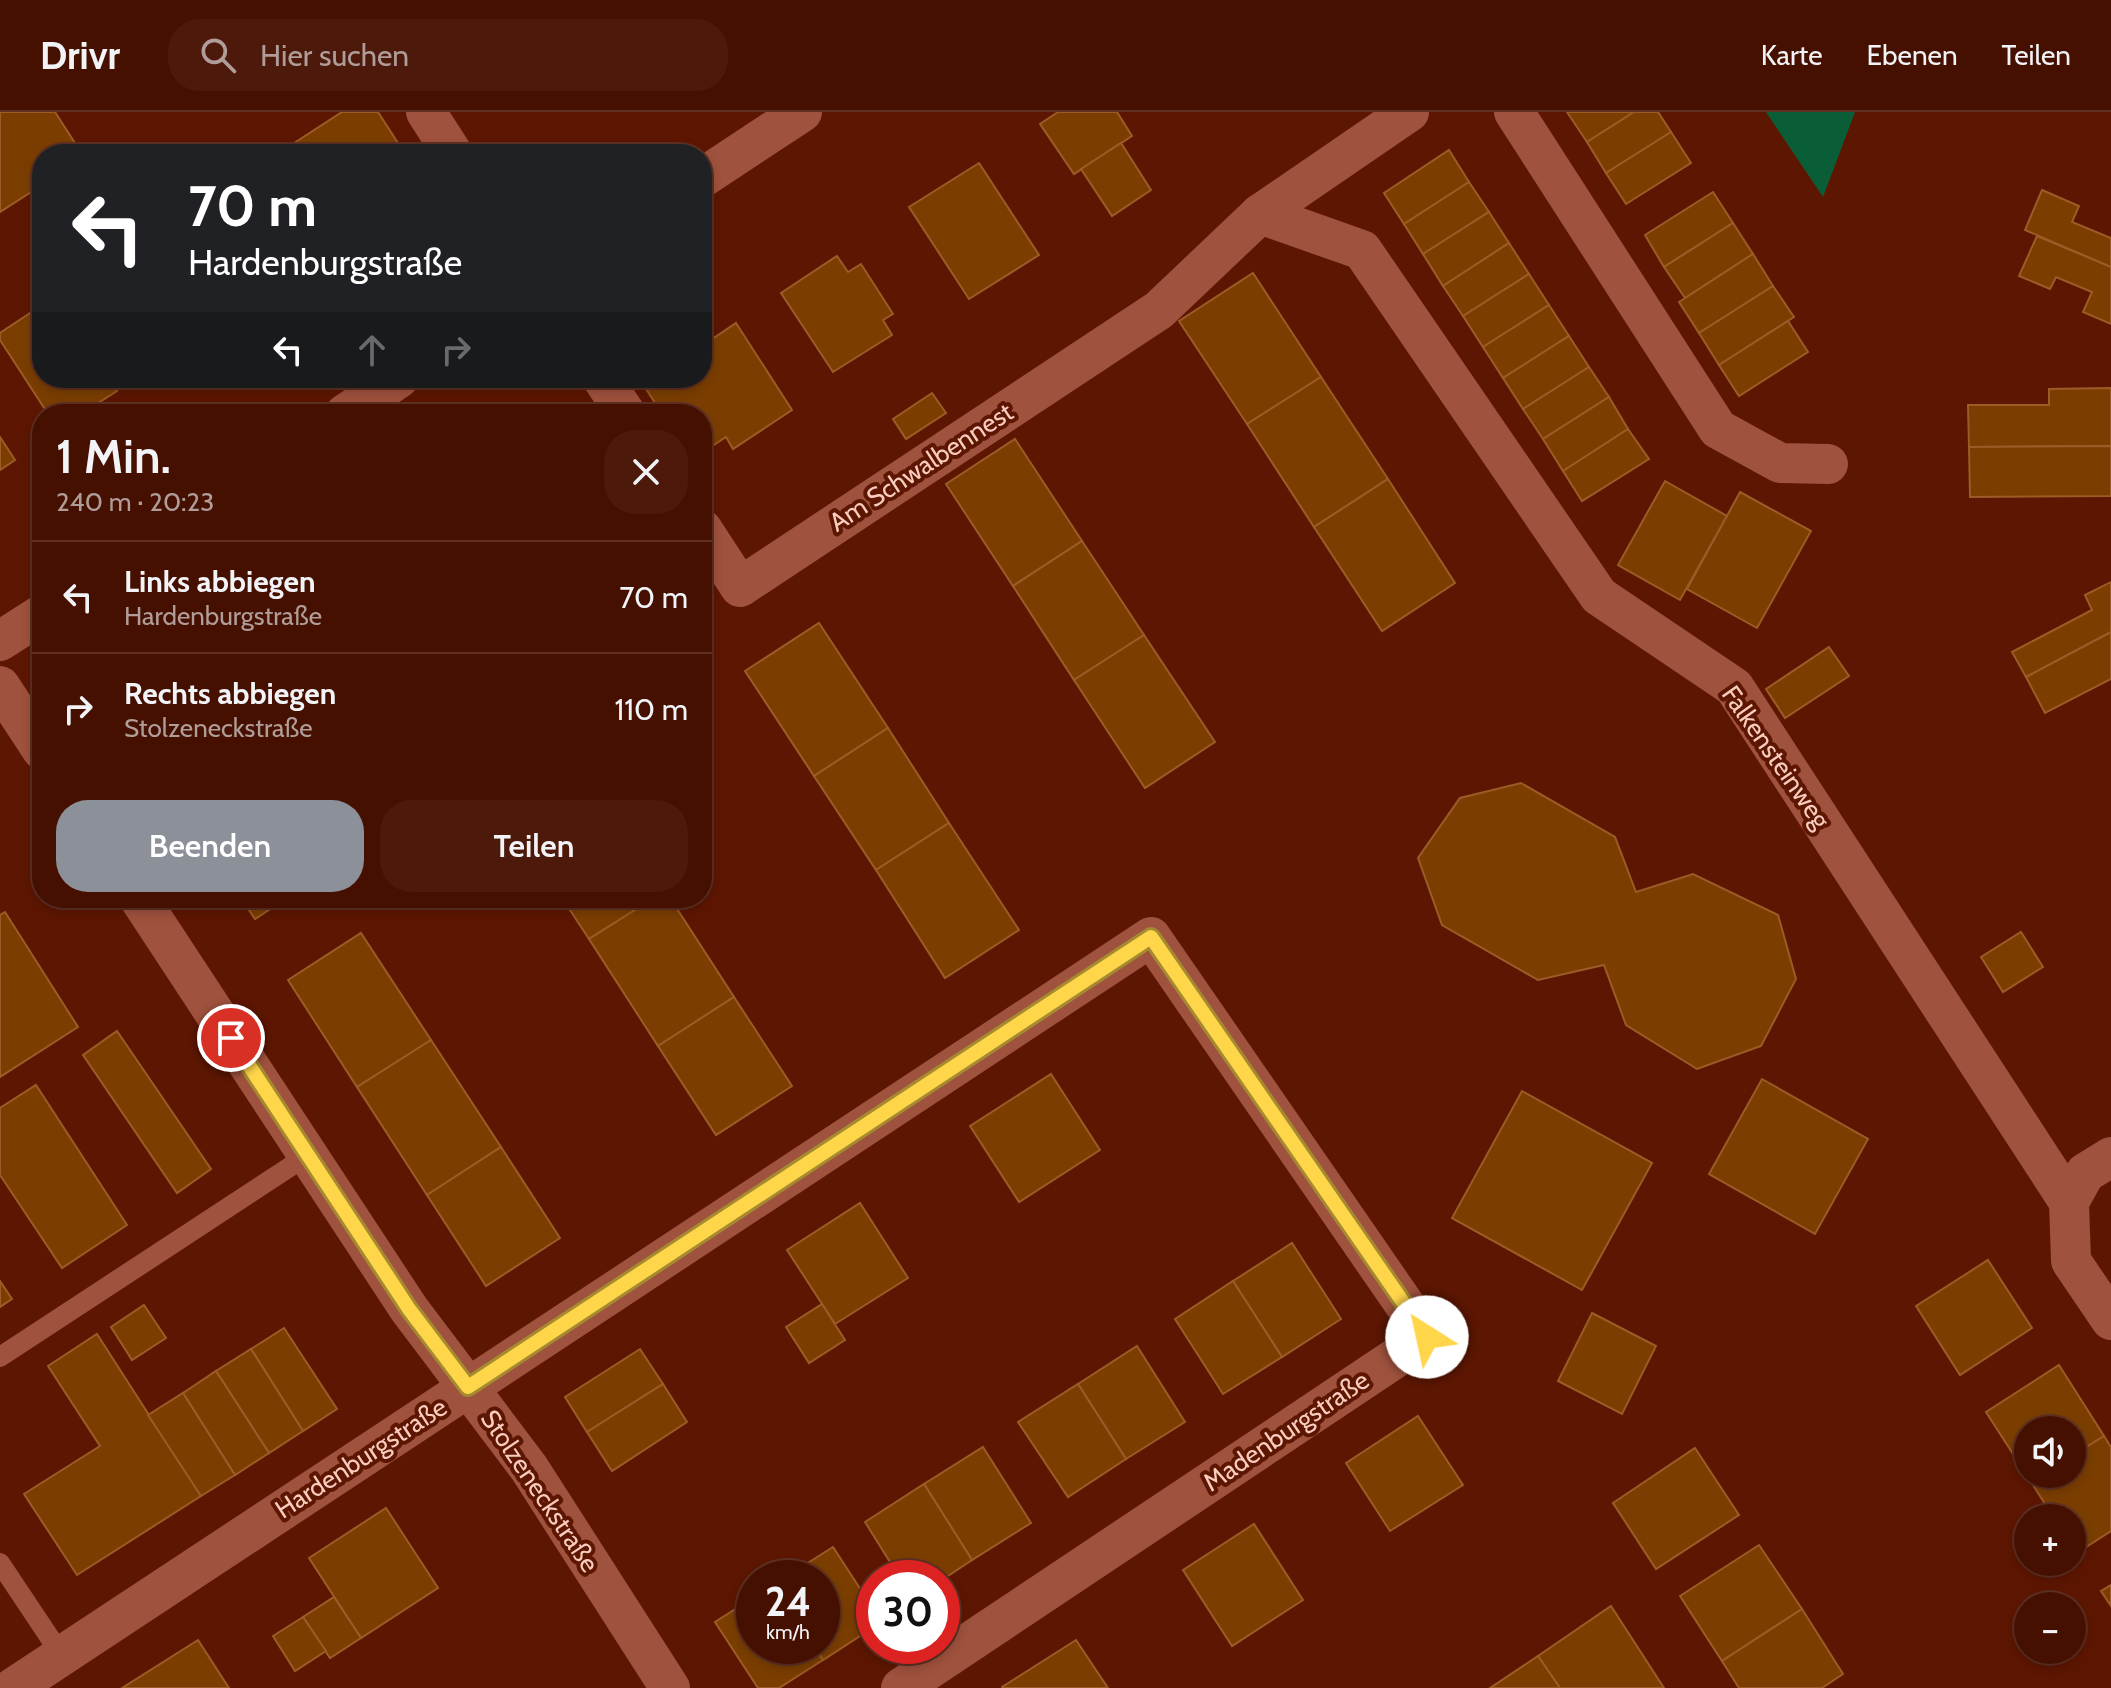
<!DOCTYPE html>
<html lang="de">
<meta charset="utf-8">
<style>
body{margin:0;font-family:Cabin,sans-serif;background:#4d190b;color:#f1f3f6;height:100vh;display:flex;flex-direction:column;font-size:30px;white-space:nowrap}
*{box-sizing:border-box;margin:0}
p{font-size:26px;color:#b09d99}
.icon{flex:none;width:44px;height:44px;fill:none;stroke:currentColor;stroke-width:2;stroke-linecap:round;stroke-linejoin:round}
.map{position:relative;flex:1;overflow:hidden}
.drawer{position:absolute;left:32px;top:292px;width:680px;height:504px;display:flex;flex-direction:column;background:#461001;border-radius:32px;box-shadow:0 4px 12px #0003,0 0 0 2px #5e3023}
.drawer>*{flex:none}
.guide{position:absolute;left:32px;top:32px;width:680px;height:244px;border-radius:32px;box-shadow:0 4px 12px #0003,0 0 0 2px #5e3023;background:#202124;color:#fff;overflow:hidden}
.controls{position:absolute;left:2014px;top:1304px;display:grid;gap:16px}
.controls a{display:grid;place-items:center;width:72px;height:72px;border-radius:50%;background:#461001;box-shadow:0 4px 12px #0003,0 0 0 2px #5e3023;font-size:40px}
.speed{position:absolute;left:736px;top:1448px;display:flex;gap:16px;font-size:40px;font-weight:700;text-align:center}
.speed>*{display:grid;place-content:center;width:104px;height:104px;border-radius:50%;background:#461001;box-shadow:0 4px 12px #0003,0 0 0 2px #5e3023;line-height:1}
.speed small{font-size:20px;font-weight:400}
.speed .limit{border:12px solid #d22;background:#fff;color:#111}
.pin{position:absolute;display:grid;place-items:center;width:68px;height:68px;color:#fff;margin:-34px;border:4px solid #fff;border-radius:50%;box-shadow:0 2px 8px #0007}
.me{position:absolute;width:88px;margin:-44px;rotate:325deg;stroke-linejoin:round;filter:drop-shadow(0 0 6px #0008)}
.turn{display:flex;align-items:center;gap:28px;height:168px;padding:0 24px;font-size:36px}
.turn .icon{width:104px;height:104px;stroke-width:2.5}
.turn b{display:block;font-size:56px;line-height:68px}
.lanes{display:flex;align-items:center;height:76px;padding:0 24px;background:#0003;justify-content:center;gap:40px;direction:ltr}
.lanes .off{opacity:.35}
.round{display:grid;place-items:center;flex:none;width:84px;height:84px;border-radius:32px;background:#4d190b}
.headline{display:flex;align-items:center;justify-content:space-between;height:136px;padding:0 24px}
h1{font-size:48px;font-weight:600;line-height:60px}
.button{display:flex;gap:16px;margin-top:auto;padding:16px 24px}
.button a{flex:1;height:92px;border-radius:32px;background:#8c9099;color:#fff;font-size:32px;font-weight:600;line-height:92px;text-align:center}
.button a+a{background:#4d190b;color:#f1f3f6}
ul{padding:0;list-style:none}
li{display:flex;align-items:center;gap:24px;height:112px;padding:0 24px;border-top:2px solid #5e3023}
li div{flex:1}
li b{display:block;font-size:30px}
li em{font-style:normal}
header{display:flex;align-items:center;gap:48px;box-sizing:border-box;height:112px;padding:0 40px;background:#461001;border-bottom:2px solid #5e3023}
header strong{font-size:38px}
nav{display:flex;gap:44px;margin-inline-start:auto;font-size:28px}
.search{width:560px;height:72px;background:#4d190b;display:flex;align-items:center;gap:20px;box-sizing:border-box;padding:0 28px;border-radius:32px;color:#b09d99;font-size:30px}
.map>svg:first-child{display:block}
</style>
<header>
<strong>Drivr</strong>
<div class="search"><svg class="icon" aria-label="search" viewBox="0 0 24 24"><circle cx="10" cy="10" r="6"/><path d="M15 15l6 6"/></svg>Hier suchen</div>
<nav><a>Karte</a><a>Ebenen</a><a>Teilen</a></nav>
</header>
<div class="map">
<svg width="2111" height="1576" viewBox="0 0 2111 1576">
<rect width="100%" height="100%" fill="#5d1601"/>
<polygon fill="#0a5e37" points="1766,0 1855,0 1823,85"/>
<g fill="#7b3e00" stroke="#9c5b27" stroke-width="2">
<polygon points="0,0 55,0 82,42 42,42 42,73 0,100"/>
<polygon points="342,0 378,0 405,42 293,42 288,35"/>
<polygon points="1058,0 1117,0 1132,24 1074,62 1040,12"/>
<polygon points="1567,0 1634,0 1587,30"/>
<polygon points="1634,0 1658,0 1671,20 1606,61 1587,30"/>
<polygon points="1671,20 1691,51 1626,92 1606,61"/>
<polygon points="1121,31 1151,78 1112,104 1081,57"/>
<polygon points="1449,38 1469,70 1404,112 1384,81"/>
<polygon points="979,51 1039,143 969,187 909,95"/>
<polygon points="1469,70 1489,100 1423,142 1404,112"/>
<polygon points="2042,78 2079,94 2072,110 2111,126 2111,155 2025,118"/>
<polygon points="1713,80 1733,111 1664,155 1645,123"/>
<polygon points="1489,100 1509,131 1443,174 1423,142"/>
<polygon points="1733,111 1753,142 1685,186 1664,155"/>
<polygon points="2037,124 2111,155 2111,212 2083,200 2092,180 2056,165 2050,177 2019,164"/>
<polygon points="1509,131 1529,162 1463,204 1443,174"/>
<polygon points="1753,142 1773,174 1699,221 1679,190"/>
<polygon points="837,144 848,160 861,152 893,202 883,208 892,223 833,260 781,181"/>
<polygon points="1253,161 1321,265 1247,312 1179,209"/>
<polygon points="1529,162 1549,193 1483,235 1463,204"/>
<polygon points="1773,174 1794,205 1719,253 1699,221"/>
<polygon points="42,193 42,266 109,266 117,279 81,302 48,302 0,228 0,221"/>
<polygon points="1549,193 1569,224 1503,266 1483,235"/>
<polygon points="1788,209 1808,240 1739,284 1719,253"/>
<polygon points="736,211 792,298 733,337 726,325 702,341 702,302 662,302 643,272 652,266 702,266 702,234"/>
<polygon points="1569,224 1589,255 1523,297 1503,266"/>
<polygon points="1589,255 1609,285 1543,327 1523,297"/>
<polygon points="1321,265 1388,367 1314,415 1247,312"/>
<polygon points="2111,276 2111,334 1969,335 1968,293 2049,293 2049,277"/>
<polygon points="932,281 946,301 906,327 893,307"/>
<polygon points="1609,285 1628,317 1563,359 1543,327"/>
<polygon points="1628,317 1649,347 1582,389 1563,359"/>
<polygon points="0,325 15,348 0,358"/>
<polygon points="1015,327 1082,429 1013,474 946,372"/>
<polygon points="2111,334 2111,384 1970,385 1969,335"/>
<polygon points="1388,367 1455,471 1382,519 1314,415"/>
<polygon points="1665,369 1727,404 1680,488 1618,453"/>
<polygon points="1740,380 1811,419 1757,516 1687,477"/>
<polygon points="1082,429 1144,523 1074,568 1013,474"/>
<polygon points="2111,470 2111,520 2026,565 2012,540 2092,498 2085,483"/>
<polygon points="819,511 888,616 814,664 745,559"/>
<polygon points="2111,520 2111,567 2045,601 2026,565"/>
<polygon points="1144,523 1215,630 1145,676 1074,568"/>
<polygon points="1829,535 1849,564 1785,606 1766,577"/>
<polygon points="888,616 949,711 876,758 814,664"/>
<polygon points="1521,671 1615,725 1636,780 1693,762 1778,803 1796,867 1761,934 1697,957 1626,913 1604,853 1538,868 1442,813 1418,746 1460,686"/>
<polygon points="949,711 1019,818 945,866 876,758"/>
<polygon points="241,786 287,786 255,807"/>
<polygon points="562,786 654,786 589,827"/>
<polygon points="654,786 670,786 734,885 658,934 589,827"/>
<polygon points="5,800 78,915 0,965 0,803"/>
<polygon points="2021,820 2043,855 2003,880 1981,845"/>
<polygon points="361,821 431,928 357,975 288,868"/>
<polygon points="734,885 792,974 716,1023 658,934"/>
<polygon points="117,919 211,1057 177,1081 83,943"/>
<polygon points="431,928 501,1035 427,1083 357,975"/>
<polygon points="1051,962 1100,1038 1019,1090 970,1014"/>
<polygon points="1762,967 1868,1027 1815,1122 1709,1062"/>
<polygon points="36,973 127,1113 62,1156 0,1063 0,996"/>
<polygon points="1522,979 1652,1051 1582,1178 1452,1106"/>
<polygon points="501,1035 560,1126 486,1174 427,1083"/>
<polygon points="860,1091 908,1166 835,1212 787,1138"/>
<polygon points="1292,1131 1341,1207 1282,1245 1233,1169"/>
<polygon points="1988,1148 2032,1216 1960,1263 1916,1194"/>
<polygon points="0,1169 12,1187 0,1195"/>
<polygon points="1233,1169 1282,1245 1223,1282 1175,1207"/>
<polygon points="822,1192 845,1228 809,1251 786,1215"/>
<polygon points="144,1193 166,1226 132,1248 111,1215"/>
<polygon points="1592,1201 1656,1234 1622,1302 1558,1269"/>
<polygon points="284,1216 337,1297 303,1319 251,1237"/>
<polygon points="97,1222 201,1384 77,1463 24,1382 100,1334 48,1254"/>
<polygon points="1137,1234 1185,1310 1126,1347 1078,1272"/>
<polygon points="251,1237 303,1319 269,1341 216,1259"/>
<polygon points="640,1237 663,1272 587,1320 565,1285"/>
<polygon points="2059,1253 2104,1324 2072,1344 2072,1318 2028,1318 2028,1362 2044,1362 2031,1370 1986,1300"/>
<polygon points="216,1259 269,1341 235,1363 183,1281"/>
<polygon points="663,1272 687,1310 612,1359 587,1320"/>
<polygon points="1078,1272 1126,1347 1068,1385 1018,1310"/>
<polygon points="183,1281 235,1363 201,1384 148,1303"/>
<polygon points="1418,1304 1463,1373 1390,1419 1346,1351"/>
<polygon points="2104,1324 2111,1335 2111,1419 2077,1441 2072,1434 2072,1406 2054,1406 2031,1370 2044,1362 2072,1362 2072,1344"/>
<polygon points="983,1335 1031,1411 972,1448 924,1372"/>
<polygon points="1695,1336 1739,1403 1656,1457 1613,1391"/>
<polygon points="924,1372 972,1448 942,1468 900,1466 865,1410"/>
<polygon points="386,1396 438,1476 361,1526 309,1446"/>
<polygon points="1254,1412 1303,1488 1232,1534 1183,1458"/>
<polygon points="1759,1433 1802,1497 1722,1549 1680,1484"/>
<polygon points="833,1435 874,1498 874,1515 823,1548 814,1534 822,1534 822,1466 784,1466"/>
<polygon points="2111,1473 2111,1494 2101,1479"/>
<polygon points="334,1485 361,1526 330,1546 303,1505"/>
<polygon points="754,1485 754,1534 814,1534 823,1548 779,1576 758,1576 715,1510"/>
<polygon points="1611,1494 1664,1576 1560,1576 1538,1544"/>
<polygon points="1802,1497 1843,1562 1822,1576 1739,1576 1722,1549"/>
<polygon points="303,1505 326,1539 295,1559 273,1524"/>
<polygon points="198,1528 229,1576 122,1576"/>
<polygon points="1076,1528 1108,1576 1002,1576 1002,1575"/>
<polygon points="1538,1544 1560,1576 1490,1576"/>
</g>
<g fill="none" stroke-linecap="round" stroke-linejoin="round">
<g stroke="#9f523d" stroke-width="20">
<polyline points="0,1245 308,1043"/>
<polyline points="0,1451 62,1544"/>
</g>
<g stroke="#9f523d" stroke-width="40">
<polyline points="426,0 453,42"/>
<polyline points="1514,0 1718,317 1780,351 1828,352"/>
<polyline points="702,66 802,0"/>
<polyline points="1260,102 1362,138 1599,484 1734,575 2069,1090"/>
<polyline points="602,266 626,302"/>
<polyline points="345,302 399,266"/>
<polyline points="702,417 740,475 1159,198 1260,102 1409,0"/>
<polyline points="0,529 42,502"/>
<polyline points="0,574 42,638"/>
<polyline points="139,786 409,1197 529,1356 670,1576"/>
<polyline points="2111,1045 2085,1061 2069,1090 2071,1149 2111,1208"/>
<polyline points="13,1576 1151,825 1427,1225 901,1576"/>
</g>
</g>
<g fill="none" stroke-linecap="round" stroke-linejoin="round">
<defs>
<polyline id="route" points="231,926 409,1197 468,1275 1151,825 1427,1225"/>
</defs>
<use href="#route" stroke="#a68a30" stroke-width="20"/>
<use href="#route" stroke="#ffd54a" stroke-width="14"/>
</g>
<g text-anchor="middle" stroke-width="8" stroke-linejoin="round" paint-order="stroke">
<g font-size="26" fill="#f9ccbf" stroke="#5d1601">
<text transform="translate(921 355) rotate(-33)" y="9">Am Schwalbennest</text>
<text transform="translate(1776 645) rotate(55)" y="9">Falkensteinweg</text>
<text transform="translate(1286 1319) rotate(-34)" y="9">Madenburgstraße</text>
<text transform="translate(361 1346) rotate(-33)" y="9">Hardenburgstraße</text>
<text transform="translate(540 1379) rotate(56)" y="9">Stolzeneckstraße</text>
</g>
</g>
</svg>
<div class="controls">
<a><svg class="icon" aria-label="sound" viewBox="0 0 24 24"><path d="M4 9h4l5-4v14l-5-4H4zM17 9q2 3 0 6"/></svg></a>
<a>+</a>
<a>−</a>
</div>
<div class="speed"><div>24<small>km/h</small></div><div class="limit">30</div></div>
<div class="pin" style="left:231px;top:926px;background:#d93025"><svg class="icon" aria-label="arrive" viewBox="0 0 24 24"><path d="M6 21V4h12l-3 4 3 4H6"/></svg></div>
<svg class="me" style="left:1427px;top:1225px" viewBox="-20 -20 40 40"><circle r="19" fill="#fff"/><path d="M0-13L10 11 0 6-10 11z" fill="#ffd54a"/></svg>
<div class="guide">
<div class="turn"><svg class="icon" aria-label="left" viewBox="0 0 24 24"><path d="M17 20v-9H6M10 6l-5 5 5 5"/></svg><div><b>70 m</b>Hardenburgstraße</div></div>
<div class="lanes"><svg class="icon" aria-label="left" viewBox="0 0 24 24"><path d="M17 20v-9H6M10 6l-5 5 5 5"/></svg><svg class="icon off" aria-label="ahead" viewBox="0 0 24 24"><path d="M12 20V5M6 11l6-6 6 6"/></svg><svg class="icon off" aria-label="right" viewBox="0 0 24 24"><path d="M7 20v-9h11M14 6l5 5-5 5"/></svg></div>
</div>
<section class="drawer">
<div class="headline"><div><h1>1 Min.</h1><p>240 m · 20:23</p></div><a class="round"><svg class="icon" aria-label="close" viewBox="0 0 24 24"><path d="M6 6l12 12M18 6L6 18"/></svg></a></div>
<ul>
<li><svg class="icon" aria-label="left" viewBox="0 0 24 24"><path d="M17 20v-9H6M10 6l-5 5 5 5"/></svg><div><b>Links abbiegen</b><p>Hardenburgstraße</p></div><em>70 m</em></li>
<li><svg class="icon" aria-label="right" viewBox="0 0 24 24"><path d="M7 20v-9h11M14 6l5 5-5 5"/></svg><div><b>Rechts abbiegen</b><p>Stolzeneckstraße</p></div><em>110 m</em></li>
</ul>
<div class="button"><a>Beenden</a><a>Teilen</a></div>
</section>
</div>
